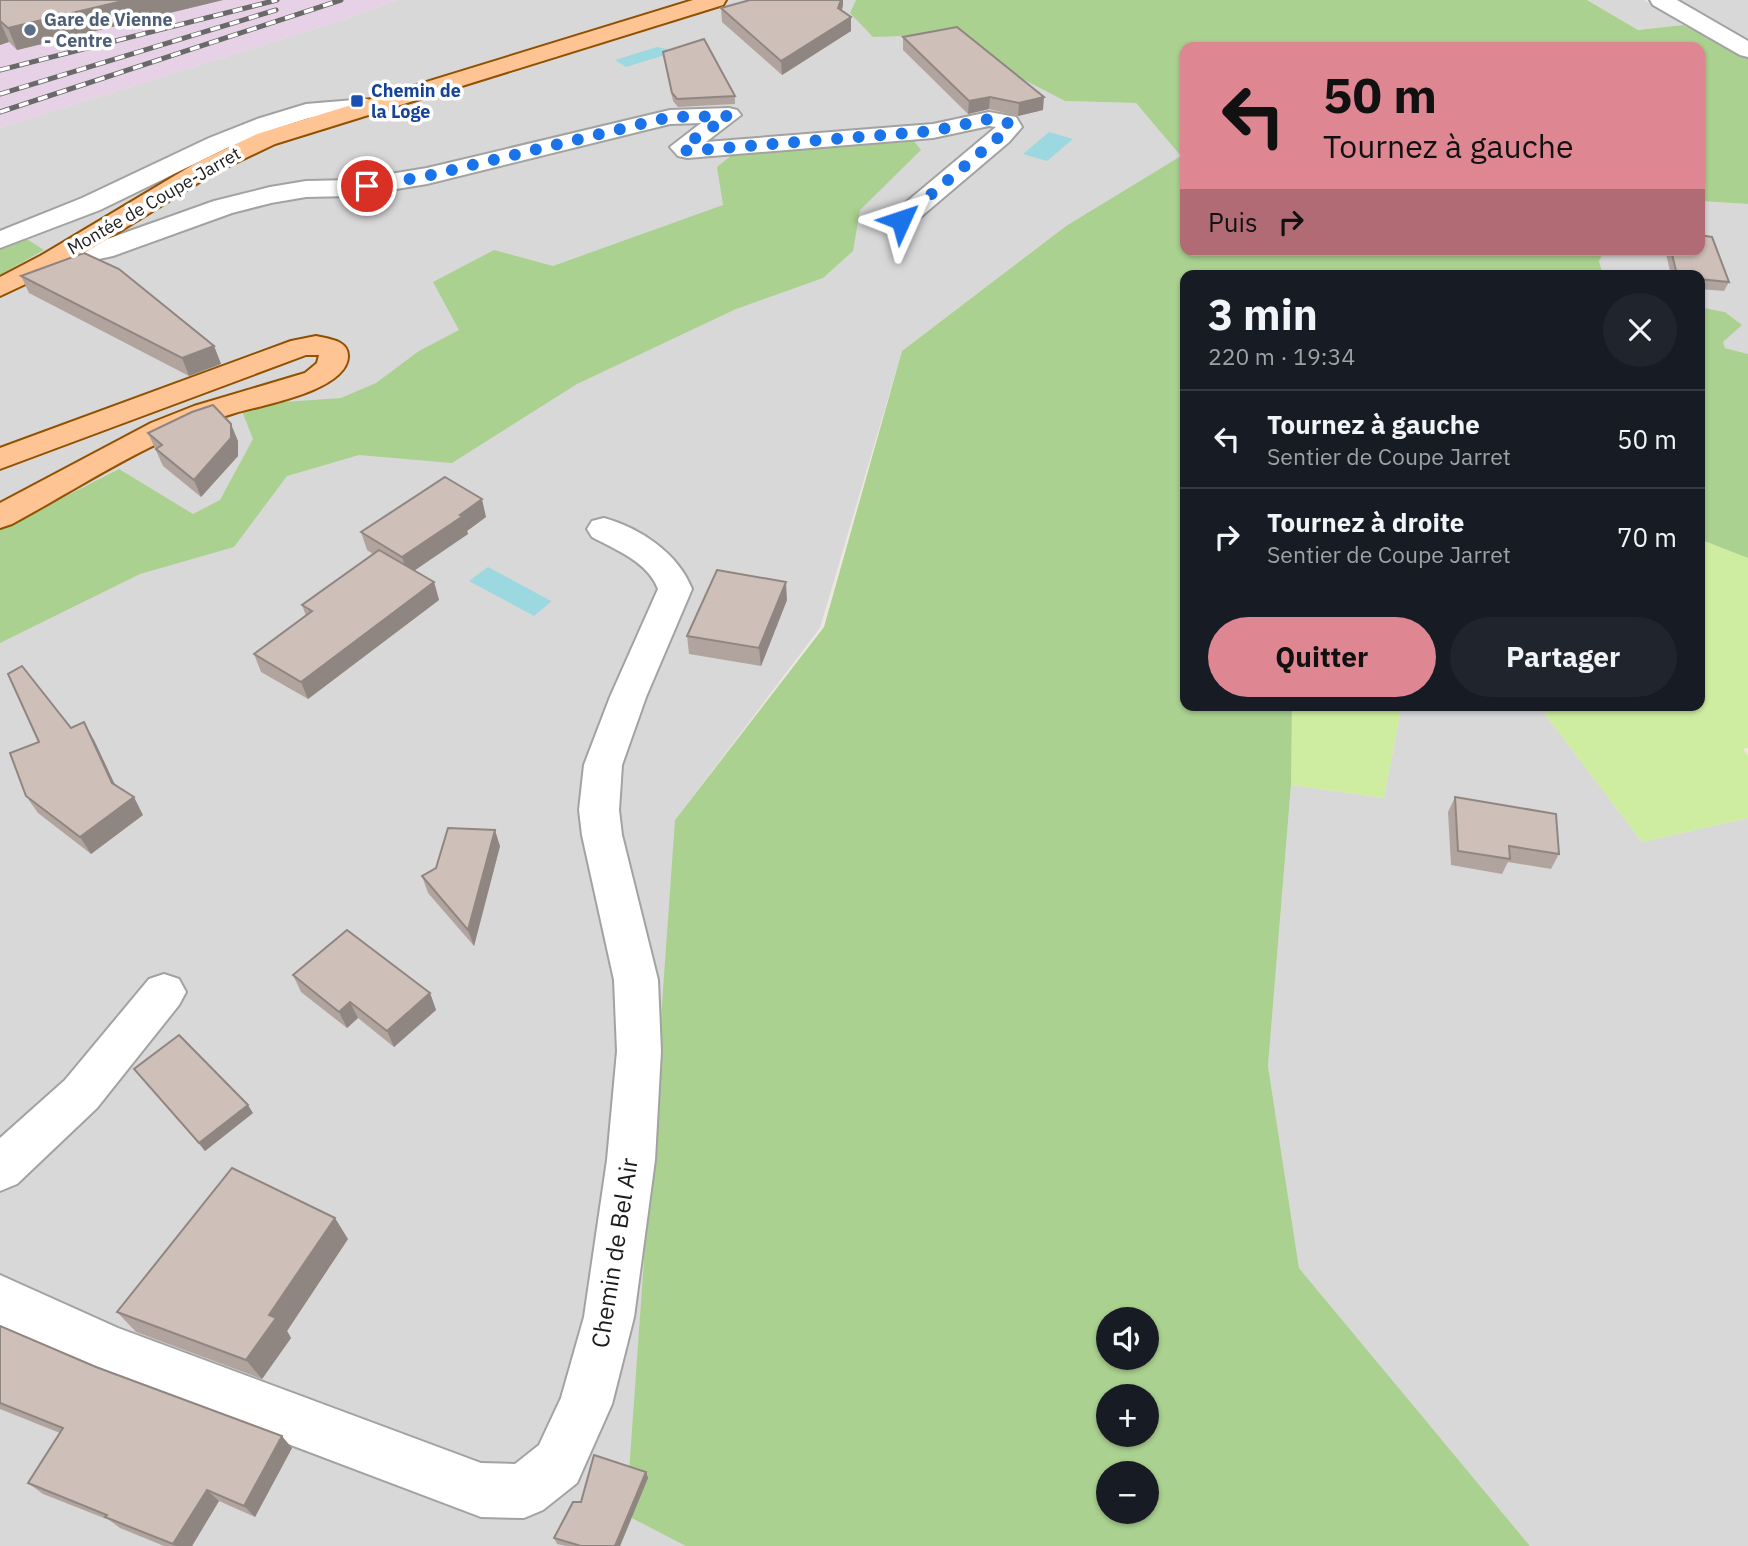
<!DOCTYPE html>
<html lang="fr">
<meta charset="utf-8">
<style>
body{margin:0;font-family:"IBM Plex Sans",sans-serif;background:#20242c;color:#f1f3f6;height:100vh;display:flex;flex-direction:column;font-size:26px;white-space:nowrap}
*{box-sizing:border-box;margin:0}
p{font-size:23px;color:#9ea1a6}
.icon{flex:none;width:38px;height:38px;fill:none;stroke:currentColor;stroke-width:2;stroke-linecap:round;stroke-linejoin:round}
.map{position:relative;flex:1;overflow:hidden}
.panel{position:absolute;left:1180px;top:270px;width:525px;height:441px;display:flex;flex-direction:column;background:#171b24;border-radius:14px;box-shadow:0 2px 5px #0004}
.panel>*{flex:none}
.banner{position:absolute;left:1180px;top:42px;width:525px;height:214px;border-radius:14px;box-shadow:0 2px 5px #0004;background:#de8691;color:#111;overflow:hidden}
.buttons{position:absolute;left:1096px;top:1307px;display:grid;gap:14px}
.buttons a{display:grid;place-items:center;width:63px;height:63px;border-radius:50%;background:#171b24;box-shadow:0 2px 5px #0004;font-size:35px}
.pin{position:absolute;display:grid;place-items:center;width:60px;height:60px;color:#fff;margin:-30px;border:4px solid #fff;border-radius:50%;box-shadow:0 2px 7px #0007}
.me{position:absolute;width:77px;margin:-38px;rotate:48deg;stroke-linejoin:round;filter:drop-shadow(0 0 5px #0008)}
.turn{display:flex;align-items:center;gap:24px;height:147px;padding:0 28px;font-size:32px}
.turn .icon{width:91px;height:91px;stroke-width:2.5}
.turn b{display:block;font-size:49px;line-height:60px}
.then{display:flex;align-items:center;height:66px;padding:0 28px;background:#0003;gap:14px;font-size:26px}
.round{display:grid;place-items:center;flex:none;width:74px;height:74px;border-radius:37px;background:#20242c}
.summary{display:flex;align-items:center;justify-content:space-between;height:119px;padding:0 28px}
h1{font-size:42px;font-weight:700;line-height:52px}
.button{display:flex;gap:14px;margin-top:auto;padding:14px 28px}
.button a{flex:1;height:80px;border-radius:42px;background:#de8691;color:#111;font-size:28px;font-weight:700;line-height:80px;text-align:center}
.button a+a{background:#20242c;color:#f1f3f6}
ul{padding:0;list-style:none}
li{display:flex;align-items:center;gap:21px;height:98px;padding:0 28px;border-top:2px solid #363941}
li div{flex:1}
li b{display:block;font-size:26px}
li em{font-style:normal}
.map>svg:first-child{display:block}
</style>
<div class="map">
<svg width="1748" height="1546" viewBox="0 0 1748 1546">
<rect width="100%" height="100%" fill="#eee7df"/>
<g fill="#d9d8d8">
<polygon points="397,0 856,0 850,13 964,34 1065,101 1136,103 1182,156 1066,226 902,351 820,628 675,820 728,1546 0,1546 0,275 44,250 0,247 0,128 343,20"/>
<polygon points="1587,0 1644,0 1683,25 1638,30"/>
<polygon points="1676,0 1748,0 1748,42 1726,28"/>
<polygon points="1699,201 1748,204 1748,354 1725,348 1723,342 1741,325 1725,312 1699,307 1699,275 1603,275 1599,261 1605,250 1699,250"/>
<polygon points="1402,705 1538,705 1642,842 1748,818 1748,1546 1530,1546 1299,1268 1268,1066 1291,785 1384,798"/>
</g>
<polygon fill="#e7d1e6" points="202,0 397,0 343,20 0,128 0,45 121,15"/>
<g fill="#ceeda0">
<polygon points="1699,539 1748,558 1748,748 1743,749 1748,756 1748,818 1642,842 1538,705 1699,705"/>
<polygon points="1292,705 1402,705 1384,798 1291,785"/>
</g>
<g fill="#aad190" fill-rule="evenodd">
<path d="M 856,0 L 1587,0 L 1638,30 L 1683,25 L 1748,58 L 1748,204 L 1699,201 L 1699,47 L 1185,47 L 1185,250 L 1605,250 L 1599,261 L 1603,275 L 1185,275 L 1185,705 L 1292,705 L 1291,785 L 1268,1066 L 1299,1268 L 1530,1546 L 686,1546 L 626,1515 L 675,820 L 824,627 L 902,351 L 1066,226 L 1181,156 L 1136,103 L 1065,101 L 994,64 L 964,34 L 873,37 L 850,13 ZM 1108,1320 L 1146,1320 L 1146,1358 L 1108,1358 ZM 1108,1396 L 1146,1396 L 1146,1435 L 1108,1435 ZM 1108,1474 L 1146,1474 L 1146,1512 L 1108,1512 Z"/>
<polygon points="911,137 921,150 860,210 853,251 823,278 736,309 577,384 452,463 359,455 287,476 234,547 140,574 0,643 0,530 119,469 193,514 220,500 253,439 242,411 270,403 341,398 376,383 419,351 459,330 433,282 494,250 553,266 723,205 717,167 737,151"/>
<polygon points="25,238 44,250 0,275 0,247"/>
<polygon points="1699,307 1725,312 1742,325 1723,342 1725,348 1748,354 1748,558 1699,539"/>
</g>
<g fill="#9bd8e0">
<polygon points="657,47 667,49 668,54 626,67 615,60"/>
<polygon points="1049,132 1073,139 1047,161 1023,154"/>
<polygon points="488,567 551,601 552,601 534,616 469,581"/>
</g>
<g fill="none" stroke-linecap="round" stroke-linejoin="round">
<defs>
<g id="minor">
<polygon points="1650,0 1677,0 1748,41 1748,57 1740,55 1653,5"/>
<polygon points="366,99 374,101 378,106 374,111 309,118 275,129 227,148 100,210 0,248 0,231 82,198 209,138 257,119 306,104"/>
<polygon points="729,108 737,110 741,115 706,142 933,124 989,112 1016,117 1022,127 1009,142 910,226 901,228 892,226 888,220 892,214 996,127 989,126 933,138 687,158 678,156 670,147 701,123 670,124 427,184 353,196 306,197 271,203 232,213 113,256 52,269 42,267 38,261 42,255 96,243 214,201 270,187 306,181 353,180 427,168 670,110"/>
<path d="M 604,518 C 640,528 678,553 692,589 L 646,697 L 622,765 L 619,810 L 622,835 L 658,980 L 661,1051 L 655,1160 L 634,1317 L 612,1404 L 577,1483 L 543,1510 L 524,1518 L 481,1517 L 111,1377 L 0,1326 L 0,1275 L 118,1328 L 481,1463 L 515,1464 L 539,1445 L 561,1398 L 584,1317 L 607,1160 L 617,1051 L 614,980 L 582,835 L 579,810 L 584,765 L 610,697 L 658,589 C 648,562 616,550 592,537 L 587,529 L 592,521 Z"/>
<polygon points="164,974 179,979 186,992 179,1005 97,1108 17,1184 0,1191 0,1138 65,1080 149,979"/>
</g>
<g id="major">
<polygon points="693,0 726,0 723,5 275,144 214,173 62,267 0,296 0,277 42,255 196,163 257,134"/>
<path d="M 316,336 C 328,339 349,340 348,357 C 346,391 262,405 235,413 C 156,436 84,485 12,524 L 0,528 L 0,503 L 151,423 L 194,406 L 305,373 L 317,363 L 319,355 L 306,355 L 0,469 L 0,448 L 291,341 Z"/>
</g>
</defs>
<use href="#minor" stroke="#a2a2a2" stroke-width="4"/>
<use href="#major" stroke="#925100" stroke-width="4"/>
<use href="#minor" fill="#fff" fill-rule="evenodd"/>
<use href="#major" fill="#ffc493" fill-rule="evenodd"/>
<defs>
<g id="rail">
<polyline points="0,70 277,0"/>
<polyline points="0,94 276,10"/>
<polyline points="0,112 341,0"/>
</g>
</defs>
<use href="#rail" stroke="#696969" stroke-width="5"/>
<use href="#rail" stroke="#fff" stroke-width="3.5" stroke-dasharray="10" stroke-linecap="butt"/>
</g>
<g fill="#b1a49e">
<polygon points="0,0 223,0 17,50 9,42 0,45"/>
<polygon points="750,0 843,0 842,10 851,17 851,31 782,75 722,22 721,8"/>
<polygon points="903,37 1043,110 1018,116 989,109 968,114 903,50"/>
<polygon points="663,52 735,96 735,104 678,107 673,101"/>
<polygon points="1665,250 1699,250 1729,282 1724,291 1699,289 1699,275 1671,275"/>
<polygon points="21,276 214,346 221,364 189,376 29,293"/>
<polygon points="148,433 238,441 238,456 201,497 163,466"/>
<polygon points="486,517 467,531 468,534 414,570 434,582 439,600 308,699 261,672 254,654 306,616 302,605 373,554 367,550 361,532"/>
<polygon points="787,600 761,666 689,654 687,636"/>
<polygon points="71,728 94,740 115,785 143,815 91,854 38,813 26,796 39,742"/>
<polygon points="1455,797 1559,854 1551,869 1508,862 1502,874 1451,865 1448,812"/>
<polygon points="500,846 474,946 428,893 422,876"/>
<polygon points="293,975 430,993 436,1010 394,1047 358,1018 347,1028 301,992"/>
<polygon points="134,1069 253,1113 205,1151"/>
<polygon points="348,1239 287,1331 291,1338 262,1379 136,1332 117,1312"/>
<polygon points="0,1326 292,1448 255,1517 219,1501 192,1546 164,1546 120,1528 109,1520 43,1494 28,1483 60,1433 0,1409"/>
<polygon points="646,1472 648,1478 620,1546 566,1546 557,1544 554,1538"/>
</g>
<g fill="#908681">
<polygon points="127,0 223,0 17,50 8,28"/>
<polygon points="841,0 843,0 843,5 839,22 838,8"/>
<polygon points="851,17 851,31 782,75 781,61"/>
<polygon points="0,21 9,42 0,45"/>
<polygon points="990,97 989,109 968,114 969,101"/>
<polygon points="1044,97 1043,110 1018,116 1019,103"/>
<polygon points="214,346 221,364 189,376 182,358"/>
<polygon points="231,424 238,441 238,456 201,497 194,480"/>
<polygon points="482,499 486,517 467,531 468,534 408,575 402,557"/>
<polygon points="434,582 439,600 308,699 301,682"/>
<polygon points="786,582 787,600 761,666 759,648"/>
<polygon points="84,722 94,740 122,800 112,783"/>
<polygon points="134,797 143,815 91,854 80,837"/>
<polygon points="495,830 500,846 474,946 468,930"/>
<polygon points="430,993 436,1010 394,1047 387,1031"/>
<polygon points="350,1002 358,1018 347,1028 339,1012"/>
<polygon points="248,1105 253,1113 205,1151 199,1143"/>
<polygon points="335,1218 348,1239 287,1331 291,1338 262,1379 246,1360 269,1315"/>
<polygon points="282,1436 292,1448 255,1517 244,1506"/>
<polygon points="646,1472 648,1478 620,1546 615,1546"/>
<polygon points="207,1490 219,1501 192,1546 175,1546 173,1544"/>
</g>
<g fill="#cebfb8" stroke="#908681" stroke-width="2">
<polygon points="0,0 127,0 8,28 0,21"/>
<polygon points="750,0 841,0 838,8 851,17 781,61 721,8"/>
<polygon points="957,27 1044,97 1019,103 990,97 969,101 903,37"/>
<polygon points="704,39 735,96 677,99 672,93 663,52"/>
<polygon points="1699,235 1712,237 1729,282 1699,279 1699,275 1677,275 1671,250 1699,250"/>
<polygon points="84,253 119,269 214,346 182,358 21,276"/>
<polygon points="213,405 231,424 231,438 194,480 156,449 162,445 148,433 192,412"/>
<polygon points="445,477 482,499 460,515 463,516 402,557 361,532"/>
<polygon points="379,550 434,582 301,682 254,654 312,611 302,605"/>
<polygon points="717,570 786,582 759,648 687,636"/>
<polygon points="22,666 71,728 84,722 112,783 134,797 80,837 26,796 10,753 39,742 8,674"/>
<polygon points="1455,797 1556,814 1559,854 1509,846 1510,859 1458,851"/>
<polygon points="448,828 495,830 468,930 422,876 436,868"/>
<polygon points="347,930 430,993 387,1031 350,1002 339,1012 293,975"/>
<polygon points="179,1035 248,1105 199,1143 134,1069"/>
<polygon points="232,1168 335,1218 269,1315 276,1318 246,1360 117,1312"/>
<polygon points="0,1326 96,1367 282,1436 244,1506 207,1490 173,1544 105,1517 107,1515 28,1483 63,1428 0,1403"/>
<polygon points="594,1455 646,1472 615,1546 581,1546 554,1538 573,1502 581,1502"/>
</g>
<g fill="none" stroke-linecap="round" stroke-linejoin="round">
<polyline stroke="#1a73e8" stroke-width="12" stroke-dasharray="0 21.6" points="367,186 427,176 670,117 729,116 682,147 687,151 933,131 989,119 1007,122 1010,127 1000,136 901,220"/>
</g>
<circle fill="#5c6f8a" stroke="#fff" stroke-width="2.5" cx="30" cy="30" r="7"/>
<rect fill="#1a4fb4" stroke="#fff" stroke-width="2.5" x="350" y="94" width="14" height="14" rx="3.5"/>
<g text-anchor="middle" stroke-width="7" stroke-linejoin="round" paint-order="stroke">
<g font-size="18" font-weight="bold" fill="#4e5e75" stroke="#fff" text-anchor="start">
<text x="44" y="26">Gare de Vienne<tspan x="44" dy="21">- Centre</tspan></text>
</g>
<g font-size="18" font-weight="bold" fill="#164399" stroke="#fff" text-anchor="start">
<text x="371" y="97">Chemin de<tspan x="371" dy="21">la Loge</tspan></text>
</g>
<g font-size="18" fill="#1b1b1b" stroke="#fff">
<text transform="translate(154 201) rotate(-30)" y="6">Montée de Coupe-Jarret</text>
</g>
<g font-size="24" fill="#1b1b1b" stroke="#fff">
<text transform="translate(615 1253) rotate(-81)" y="8">Chemin de Bel Air</text>
</g>
</g>
</svg>
<div class="buttons">
<a><svg class="icon" aria-label="sound" viewBox="0 0 24 24"><path d="M4 9h4l5-4v14l-5-4H4zM17 9q2 3 0 6"/></svg></a>
<a>+</a>
<a>−</a>
</div>
<div class="pin" style="left:367px;top:186px;background:#d93025"><svg class="icon" aria-label="arrive" viewBox="0 0 24 24"><path d="M6 21V4h12l-3 4 3 4H6"/></svg></div>
<svg class="me" style="left:901px;top:220px" viewBox="-20 -20 40 40"><path d="M0-17L14 15 0 8-14 15z" fill="#1a73e8" stroke="#fff" stroke-width="4"/></svg>
<div class="banner">
<div class="turn"><svg class="icon" aria-label="left" viewBox="0 0 24 24"><path d="M17 20v-9H6M10 6l-5 5 5 5"/></svg><div><b>50 m</b>Tournez à gauche</div></div>
<div class="then">Puis<svg class="icon" aria-label="right" viewBox="0 0 24 24"><path d="M7 20v-9h11M14 6l5 5-5 5"/></svg></div>
</div>
<section class="panel">
<div class="summary"><div><h1>3 min</h1><p>220 m · 19:34</p></div><a class="round"><svg class="icon" aria-label="close" viewBox="0 0 24 24"><path d="M6 6l12 12M18 6L6 18"/></svg></a></div>
<ul>
<li><svg class="icon" aria-label="left" viewBox="0 0 24 24"><path d="M17 20v-9H6M10 6l-5 5 5 5"/></svg><div><b>Tournez à gauche</b><p>Sentier de Coupe Jarret</p></div><em>50 m</em></li>
<li><svg class="icon" aria-label="right" viewBox="0 0 24 24"><path d="M7 20v-9h11M14 6l5 5-5 5"/></svg><div><b>Tournez à droite</b><p>Sentier de Coupe Jarret</p></div><em>70 m</em></li>
</ul>
<div class="button"><a>Quitter</a><a>Partager</a></div>
</section>
</div>
